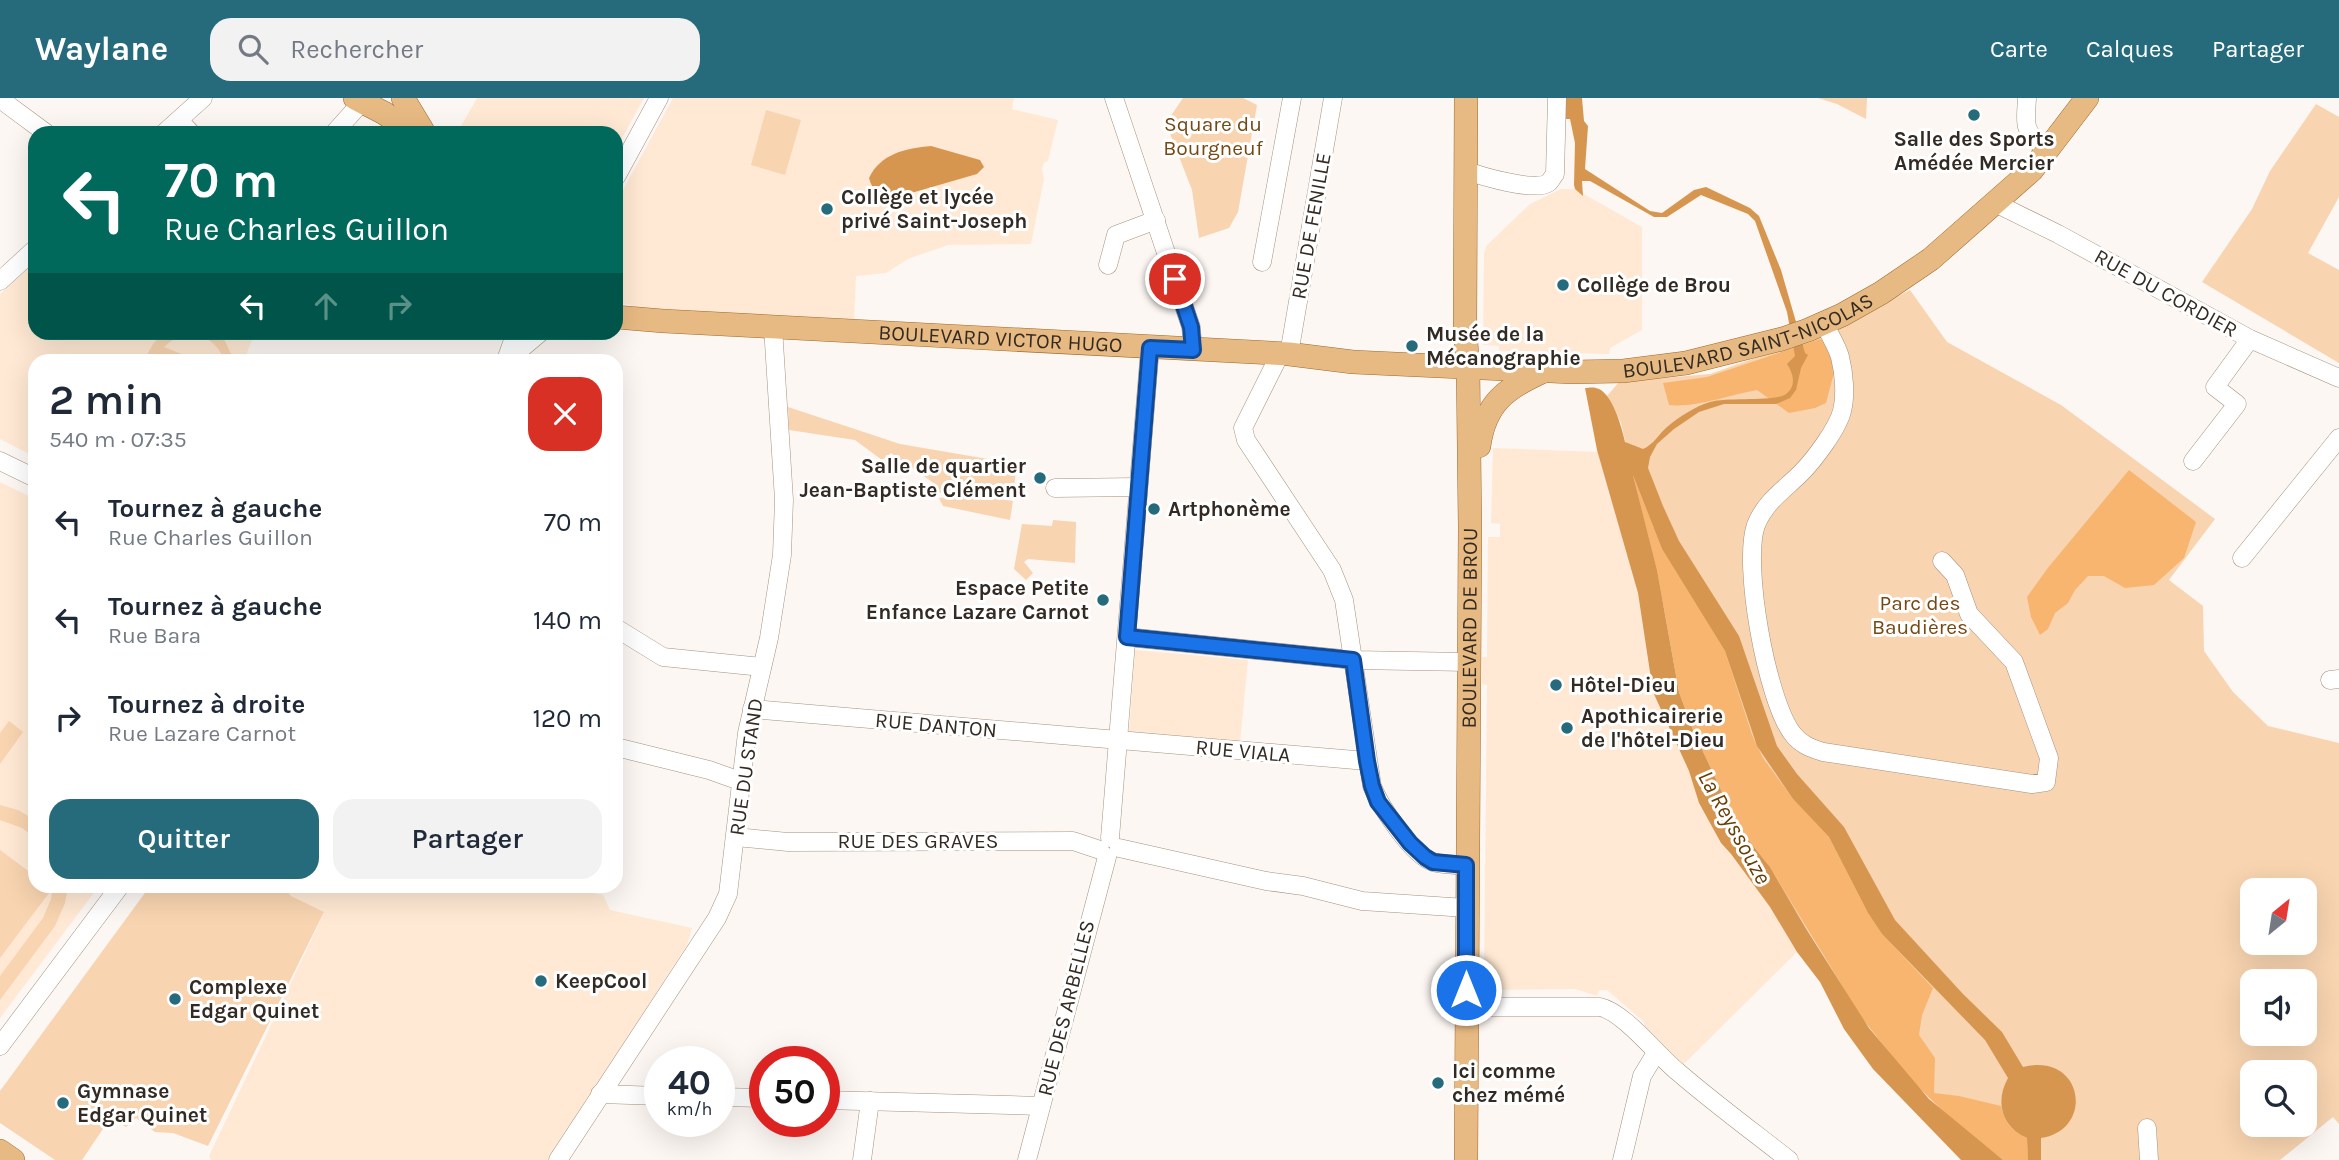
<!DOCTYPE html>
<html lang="fr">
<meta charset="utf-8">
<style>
body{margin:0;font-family:Karla,sans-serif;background:#f2f2f3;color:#1f2937;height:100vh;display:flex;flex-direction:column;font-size:26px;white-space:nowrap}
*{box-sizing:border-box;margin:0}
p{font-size:23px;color:#747a83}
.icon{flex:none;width:38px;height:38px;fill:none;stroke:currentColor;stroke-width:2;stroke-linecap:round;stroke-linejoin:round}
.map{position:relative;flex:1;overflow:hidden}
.side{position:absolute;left:28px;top:256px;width:595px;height:539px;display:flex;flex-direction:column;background:#fff;border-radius:21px;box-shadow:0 7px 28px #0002}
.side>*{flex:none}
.banner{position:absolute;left:28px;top:28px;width:595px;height:214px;border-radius:21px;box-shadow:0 7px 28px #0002;background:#00695c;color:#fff;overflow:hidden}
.needle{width:46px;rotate:30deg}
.tools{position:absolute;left:2240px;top:780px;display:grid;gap:14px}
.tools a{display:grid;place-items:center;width:77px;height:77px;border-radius:14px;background:#fff;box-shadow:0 7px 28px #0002;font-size:35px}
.speed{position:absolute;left:644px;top:948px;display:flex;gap:14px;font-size:35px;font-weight:700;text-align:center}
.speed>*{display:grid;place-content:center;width:91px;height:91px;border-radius:50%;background:#fff;box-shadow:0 7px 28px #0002;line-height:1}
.speed small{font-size:18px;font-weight:400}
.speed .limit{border:10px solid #d22;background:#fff;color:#111}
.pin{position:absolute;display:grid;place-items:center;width:60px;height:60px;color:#fff;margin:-30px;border:4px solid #fff;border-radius:50%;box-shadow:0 2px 7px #0007}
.me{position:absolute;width:77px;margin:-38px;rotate:0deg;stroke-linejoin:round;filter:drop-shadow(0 0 5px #0008)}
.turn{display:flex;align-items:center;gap:24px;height:147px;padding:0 21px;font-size:32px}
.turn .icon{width:91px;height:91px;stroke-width:2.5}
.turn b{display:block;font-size:49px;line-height:60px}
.lanes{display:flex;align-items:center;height:66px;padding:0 21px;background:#0003;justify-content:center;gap:35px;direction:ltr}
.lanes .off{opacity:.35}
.round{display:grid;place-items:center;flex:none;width:74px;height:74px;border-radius:21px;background:#f2f2f3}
.summary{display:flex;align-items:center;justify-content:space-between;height:119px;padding:0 21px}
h1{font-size:42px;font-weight:600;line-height:52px}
.button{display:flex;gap:14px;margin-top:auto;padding:14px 21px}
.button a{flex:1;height:80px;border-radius:21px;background:#266b7b;color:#fff;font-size:28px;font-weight:600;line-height:80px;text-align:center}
.button a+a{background:#f2f2f3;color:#1f2937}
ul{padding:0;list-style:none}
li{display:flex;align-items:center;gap:21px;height:98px;padding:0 21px}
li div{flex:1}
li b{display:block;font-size:26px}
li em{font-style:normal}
header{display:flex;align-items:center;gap:42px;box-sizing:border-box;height:98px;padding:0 35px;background:#266b7b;color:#fff}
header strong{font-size:33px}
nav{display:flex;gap:38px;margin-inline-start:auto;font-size:24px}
.search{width:490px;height:63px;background:#f2f2f3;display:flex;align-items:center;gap:18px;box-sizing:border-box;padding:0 24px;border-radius:21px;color:#747a83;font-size:26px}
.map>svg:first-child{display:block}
</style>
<header>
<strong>Waylane</strong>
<div class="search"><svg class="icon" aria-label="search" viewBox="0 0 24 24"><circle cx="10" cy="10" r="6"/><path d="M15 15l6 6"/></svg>Rechercher</div>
<nav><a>Carte</a><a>Calques</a><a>Partager</a></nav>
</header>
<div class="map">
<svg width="2339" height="1062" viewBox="0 0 2339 1062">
<rect width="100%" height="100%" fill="#fcf7f3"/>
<g fill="#ffe9d4">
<polygon points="477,0 644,0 616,51 616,35 457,35"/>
<polygon points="673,0 1014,0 1012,11 1058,22 1048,63 1044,65 1042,71 1044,81 1031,146 948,147 908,161 886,175 856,178 854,223 651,213 618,204 616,203 616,105"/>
<polygon points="1561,91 1575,91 1642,129 1642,232 1610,250 1609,256 1499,253 1499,248 1483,247 1484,155 1487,147 1530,106"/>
<polygon points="35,164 35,234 251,234 254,237 244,262 35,262 35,359 0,341 0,196"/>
<polygon points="1493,350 1598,354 1638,495 1653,594 1689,673 1699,705 1721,745 1731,756 1770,809 1797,854 1683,967 1645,933 1644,924 1607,892 1599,892 1597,898 1575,891 1491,892 1484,885 1487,587 1482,586 1482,559 1487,559 1488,439 1500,439 1500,426 1491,425"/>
<polygon points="0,384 35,401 35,788 99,788 0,920"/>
<polygon points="1135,552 1248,562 1240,645 1129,635"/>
<polygon points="283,788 557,788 603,797 610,812 692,830 687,847 548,1062 211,1062 209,1058 324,815 291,798"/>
</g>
<g fill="#f8d4b0" fill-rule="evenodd">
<polygon points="1183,0 1243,0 1257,7 1238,114 1229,130 1199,140 1192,92 1166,25"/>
<polygon points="1818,0 1867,0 1866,21 1837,6"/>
<polygon points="2316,6 2339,19 2339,99 2308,155 2339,172 2339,265 2202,184 2252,111 2270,73"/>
<polygon points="766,12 801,22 785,77 751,67"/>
<path d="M 1910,192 L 1947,244 L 2061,307 L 2215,421 L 2169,482 L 2203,508 L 2204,553 L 2233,594 L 2268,628 L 2339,645 L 2339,1026 L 2333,1019 L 2280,1062 L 2003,1062 L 1951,1021 L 1831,868 L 1805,829 L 1763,759 L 1663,506 L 1621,325 L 1607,298 L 1619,284 L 1710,276 L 1815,239 ZM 2252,793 L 2305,793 L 2305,845 L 2252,845 ZM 2252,884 L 2305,884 L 2305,936 L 2252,936 ZM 2252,975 L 2305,975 L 2305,1027 L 2252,1027 Z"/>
<path d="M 163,235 L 217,235 L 225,243 L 234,262 L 224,262 C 215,235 184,229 164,249 L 196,262 L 144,262 L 153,246 Z"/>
<polygon points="788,309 900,346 1017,366 1013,396 980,393 941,395 937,393 935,386 891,355 882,362 855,342 789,332"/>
<polygon points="972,397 1013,403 1010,422 943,408 939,400"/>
<polygon points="1053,422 1076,424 1075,465 1028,461 1024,464 1033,475 1026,482 1014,471 1022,426 1052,428"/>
<polygon points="9,623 23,634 0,666 0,635"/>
<polygon points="0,707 18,712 35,722 35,740 22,730 0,722"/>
<polygon points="0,752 35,778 35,788 47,788 52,791 0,860"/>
<polygon points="53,788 68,788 65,805 55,828 0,902 0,878 43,820 51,801"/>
<polygon points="150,788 283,788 291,798 324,814 208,1048 173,1035 155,1034 136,1020 126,1029 111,1019 82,1062 55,1062 0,1025 0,993"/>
</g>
<g fill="#f8b56f">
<path d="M 1820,241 L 1831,247 L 1835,271 L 1826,305 L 1815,310 L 1789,315 L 1757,292 C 1730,297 1694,310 1669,307 L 1663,285 L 1707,279 Z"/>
<polygon points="2129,372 2196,424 2184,460 2154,487 2125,490 2104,478 2088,478 2075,492 2068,505 2055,515 2048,531 2040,537 2031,519 2027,499 2047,471"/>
<path d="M 1633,377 L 1662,451 L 1725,553 L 1752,637 L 1763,660 L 1793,701 L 1829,739 L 1868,815 L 1882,836 L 1933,890 L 1922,917 L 1919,937 L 1935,960 L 1934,995 L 1959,998 L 2001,1008 C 2004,1023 2012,1034 2027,1040 L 2028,1062 L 2003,1062 L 1951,1021 L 1911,982 L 1861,919 L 1770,769 L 1747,740 L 1729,709 L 1693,632 L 1679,594 L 1657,472 Z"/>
</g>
<g fill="#d79650">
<path d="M 1566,0 L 1582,0 L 1584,23 L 1588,28 L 1585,71 L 1650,113 L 1662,115 L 1694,92 L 1706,89 L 1750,110 L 1759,118 L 1781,172 L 1805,255 L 1808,257 L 1801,270 L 1796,292 L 1790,300 L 1776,306 L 1724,306 L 1699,314 L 1674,331 L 1657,346 L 1650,359 L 1648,370 L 1663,408 L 1679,443 L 1739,538 L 1777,648 L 1797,676 L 1844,729 L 1895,822 L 1963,896 L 2002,934 L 2023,969 C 2084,954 2095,1032 2041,1040 L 2041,1062 L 2028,1062 L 2027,1040 C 2001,1029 1995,1003 2008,980 L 1985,942 L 1882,836 L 1868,815 L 1829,739 L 1793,701 L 1757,648 L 1725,553 L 1662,451 L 1633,377 L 1657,472 L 1679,594 L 1693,632 L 1729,709 L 1747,740 L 1770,769 L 1805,829 L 1869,930 L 1929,1001 L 2003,1062 L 1961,1062 L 1873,971 L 1844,931 L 1820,884 L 1797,854 L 1770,809 L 1731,756 L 1721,745 L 1699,705 L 1689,673 L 1653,594 L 1638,495 L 1597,352 L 1585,290 C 1588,290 1592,289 1596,290 C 1612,293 1622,330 1625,344 L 1643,351 C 1653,347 1659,336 1667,329 C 1679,319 1694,309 1710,304 C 1728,299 1776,304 1786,296 C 1797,288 1793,275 1787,266 L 1795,258 L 1787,214 L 1755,123 L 1748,116 L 1701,97 L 1667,119 L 1654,119 L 1590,83 L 1582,83 L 1583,98 L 1575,91 L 1574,87 L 1575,45 L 1570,21 L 1565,21 Z"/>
<path d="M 931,48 L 980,62 L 984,69 L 977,76 L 894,100 C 881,100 872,93 869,80 C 880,56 906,50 931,48 Z"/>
</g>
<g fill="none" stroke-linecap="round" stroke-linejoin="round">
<defs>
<g id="minor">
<polyline points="1114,0 1191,229 1193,252"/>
<path d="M 2027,0 C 2026,21 2022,32 2040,46"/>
<polyline points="0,1 46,35"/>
<polyline points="179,22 191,35"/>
<polyline points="164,35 203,0"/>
<polyline points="334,35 362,4"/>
<path d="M 1465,72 C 1480,78 1535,94 1548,85 C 1551,83 1553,78 1555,76 L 1557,0"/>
<polyline points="616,79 659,0"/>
<polyline points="1995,105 2058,136 2250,241 2339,280"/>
<polyline points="1262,164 1292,0"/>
<polyline points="1108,167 1116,137 1156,122"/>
<polyline points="0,183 35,151"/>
<path d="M 1824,225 C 1829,236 1837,248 1840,259 C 1844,275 1846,297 1842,313 C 1838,330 1814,362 1801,375 C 1784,392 1765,404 1756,427 C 1742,466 1767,602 1792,635 C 1800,646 1810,650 1823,654 L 2032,686 L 2046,684 L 2049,660 L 2014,564 L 1969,516 L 1955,477 L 1942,463"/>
<path d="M 1280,256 L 1243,330 L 1246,342 L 1332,472 L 1344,502 L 1372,688 C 1380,708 1412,757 1433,764 C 1444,767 1456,767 1466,767"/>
<polyline points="1289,256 1333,0"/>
<polyline points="506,262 516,234"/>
<polyline points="508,262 541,234"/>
<polyline points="0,363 35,380"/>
<polyline points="2193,363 2237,306 2215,289 2250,241"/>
<polyline points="1055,390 1137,389"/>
<polyline points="2242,460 2339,340"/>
<polyline points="616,530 663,559 762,569"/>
<polyline points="1127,539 1353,562 1468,564"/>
<polyline points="2330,582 2339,581"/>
<polyline points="752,611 1367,663"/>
<polyline points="616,649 709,672 740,683"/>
<polyline points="736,739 788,744 1073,743 1100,752"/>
<polyline points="1110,740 1150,250"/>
<polyline points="1119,750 1266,783 1303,788 1362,803 1466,810"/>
<path d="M 1466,909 L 1600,909 C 1624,914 1658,958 1678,974 C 1714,1005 1752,1033 1789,1062"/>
<polyline points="0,948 120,788"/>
<polyline points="600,996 660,998"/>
<polyline points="719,999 765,1000"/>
<polyline points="824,1002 1041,1008"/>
<polyline points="2147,1030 2149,1062"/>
<polyline points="558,1062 717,820 728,796 747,635 769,540 782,457 784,402 773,229"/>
<polyline points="862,1062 870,1003"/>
<polyline points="1027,1062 1107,759"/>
<polyline points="1622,1062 1642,978 1656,955"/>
</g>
<g id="major">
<polyline points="355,0 384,15 413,35"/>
<polyline points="403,0 424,35"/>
<path id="s1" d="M 616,219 L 663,223 L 1289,256 L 1353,264 L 1571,274 L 1623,273 L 1686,265 L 1782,241 L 1808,232 L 1842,217 L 1881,195 L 1931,161 L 2032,72 L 2087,0"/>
<path d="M 1479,348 C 1485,305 1506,290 1544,273"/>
<polyline points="0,1053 13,1062"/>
<path id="s2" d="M 1466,1062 L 1470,430 L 1468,269 L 1465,231 L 1466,0"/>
</g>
</defs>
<use href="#minor" stroke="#a6927f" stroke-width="19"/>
<use href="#major" stroke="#9e6a2c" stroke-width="24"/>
<use href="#minor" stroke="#fff" stroke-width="18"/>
<use href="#major" stroke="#e8ba83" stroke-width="23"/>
</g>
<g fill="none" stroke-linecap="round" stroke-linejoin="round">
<defs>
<polyline id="route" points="1175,181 1191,229 1193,252 1150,250 1127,539 1353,562 1367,663 1372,688 1378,704 1410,745 1425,759 1433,764 1466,767 1466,892"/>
</defs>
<use href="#route" stroke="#114b97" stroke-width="18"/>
<use href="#route" stroke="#1a73e8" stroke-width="12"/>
</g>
<g fill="#266b7b" stroke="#fff" stroke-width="2.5">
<circle cx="1974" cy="17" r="7"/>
<circle cx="827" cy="111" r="7"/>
<circle cx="1563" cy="187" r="7"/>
<circle cx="1412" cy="248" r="7"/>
<circle cx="1040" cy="380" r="7"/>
<circle cx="1154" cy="411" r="7"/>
<circle cx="1103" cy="502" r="7"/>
<circle cx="1556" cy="587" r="7"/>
<circle cx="1567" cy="630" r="7"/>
<circle cx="541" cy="883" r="7"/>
<circle cx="175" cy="901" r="7"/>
<circle cx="1438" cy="985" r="7"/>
<circle cx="63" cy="1005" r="7"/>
</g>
<g text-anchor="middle" stroke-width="6" stroke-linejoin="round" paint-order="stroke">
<g font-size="21" fill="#744914" stroke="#fff">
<text x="1213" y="33">Square du<tspan x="1213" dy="24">Bourgneuf</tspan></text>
<text x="1920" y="512">Parc des<tspan x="1920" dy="24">Baudières</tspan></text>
</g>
<g font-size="21" font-weight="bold" fill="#332b23" stroke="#fff" text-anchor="start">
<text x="1974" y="48" text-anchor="middle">Salle des Sports<tspan x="1974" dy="24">Amédée Mercier</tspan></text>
<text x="841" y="106">Collège et lycée<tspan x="841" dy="24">privé Saint-Joseph</tspan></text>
<text x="1577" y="194">Collège de Brou</text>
<text x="1426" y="243">Musée de la<tspan x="1426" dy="24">Mécanographie</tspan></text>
<text x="1026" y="375" text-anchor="end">Salle de quartier<tspan x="1026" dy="24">Jean-Baptiste Clément</tspan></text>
<text x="1168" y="418">Artphonème</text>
<text x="1089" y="497" text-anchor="end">Espace Petite<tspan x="1089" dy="24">Enfance Lazare Carnot</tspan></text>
<text x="1570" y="594">Hôtel-Dieu</text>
<text x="1581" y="625">Apothicairerie<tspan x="1581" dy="24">de l'hôtel-Dieu</tspan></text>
<text x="555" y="890">KeepCool</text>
<text x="189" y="896">Complexe<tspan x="189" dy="24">Edgar Quinet</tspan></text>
<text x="1452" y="980">Ici comme<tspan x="1452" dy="24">chez mémé</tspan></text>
<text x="77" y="1000">Gymnase<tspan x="77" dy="24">Edgar Quinet</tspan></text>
</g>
<g font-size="21" fill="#332b23" stroke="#fff">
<text transform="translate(1311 128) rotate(-80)" y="7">RUE DE FENILLE</text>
<text transform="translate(2166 195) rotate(29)" y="7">RUE DU CORDIER</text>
<text dy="7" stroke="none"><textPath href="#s1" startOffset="1139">BOULEVARD SAINT-NICOLAS</textPath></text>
<text dy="7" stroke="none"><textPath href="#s1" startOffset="385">BOULEVARD VICTOR HUGO</textPath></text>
<text dy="7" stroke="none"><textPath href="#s2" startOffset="532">BOULEVARD DE BROU</textPath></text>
<text transform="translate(936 627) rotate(5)" y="7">RUE DANTON</text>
<text transform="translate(1243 653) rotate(5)" y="7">RUE VIALA</text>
<text transform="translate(746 669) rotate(-82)" y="7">RUE DU STAND</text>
<text x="918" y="750">RUE DES GRAVES</text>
<text transform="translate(1066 910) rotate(-76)" y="7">RUE DES ARBELLES</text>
</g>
<g font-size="23" font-style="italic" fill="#693e04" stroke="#fff">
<text transform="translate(1735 729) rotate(61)" y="8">La Reyssouze</text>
</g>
</g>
</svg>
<div class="tools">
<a><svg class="needle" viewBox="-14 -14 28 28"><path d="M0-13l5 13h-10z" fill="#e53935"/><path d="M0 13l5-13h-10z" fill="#747a83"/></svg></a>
<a><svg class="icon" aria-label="sound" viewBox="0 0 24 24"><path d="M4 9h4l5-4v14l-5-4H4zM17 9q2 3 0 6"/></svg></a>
<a><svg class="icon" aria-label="search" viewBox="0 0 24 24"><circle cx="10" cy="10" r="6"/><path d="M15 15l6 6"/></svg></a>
</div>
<div class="speed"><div>40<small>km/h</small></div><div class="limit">50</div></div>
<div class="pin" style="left:1175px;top:181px;background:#d93025"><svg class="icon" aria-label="arrive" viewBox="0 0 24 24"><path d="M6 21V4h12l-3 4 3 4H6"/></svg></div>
<svg class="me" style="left:1466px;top:892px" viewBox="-20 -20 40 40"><circle r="17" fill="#1a73e8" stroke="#fff" stroke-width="3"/><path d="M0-11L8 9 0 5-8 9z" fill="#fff"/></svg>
<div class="banner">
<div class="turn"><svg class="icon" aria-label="left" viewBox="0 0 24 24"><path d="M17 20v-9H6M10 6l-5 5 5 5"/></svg><div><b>70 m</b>Rue Charles Guillon</div></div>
<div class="lanes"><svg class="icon" aria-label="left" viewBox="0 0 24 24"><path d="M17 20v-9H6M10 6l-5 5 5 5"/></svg><svg class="icon off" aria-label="ahead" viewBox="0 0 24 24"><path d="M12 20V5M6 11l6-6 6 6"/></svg><svg class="icon off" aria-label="right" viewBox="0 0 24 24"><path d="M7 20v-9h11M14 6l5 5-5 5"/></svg></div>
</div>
<section class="side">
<div class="summary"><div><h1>2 min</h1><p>540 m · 07:35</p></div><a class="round" style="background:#d93025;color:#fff"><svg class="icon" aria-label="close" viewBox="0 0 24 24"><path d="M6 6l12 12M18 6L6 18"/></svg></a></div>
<ul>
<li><svg class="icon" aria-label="left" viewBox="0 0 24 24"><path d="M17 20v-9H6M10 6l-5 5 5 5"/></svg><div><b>Tournez à gauche</b><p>Rue Charles Guillon</p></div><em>70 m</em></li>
<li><svg class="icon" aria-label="left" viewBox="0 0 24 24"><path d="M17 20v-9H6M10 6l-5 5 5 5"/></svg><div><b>Tournez à gauche</b><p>Rue Bara</p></div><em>140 m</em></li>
<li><svg class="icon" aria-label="right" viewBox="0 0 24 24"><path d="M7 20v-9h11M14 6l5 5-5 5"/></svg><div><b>Tournez à droite</b><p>Rue Lazare Carnot</p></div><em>120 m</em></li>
</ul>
<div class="button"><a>Quitter</a><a>Partager</a></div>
</section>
</div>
